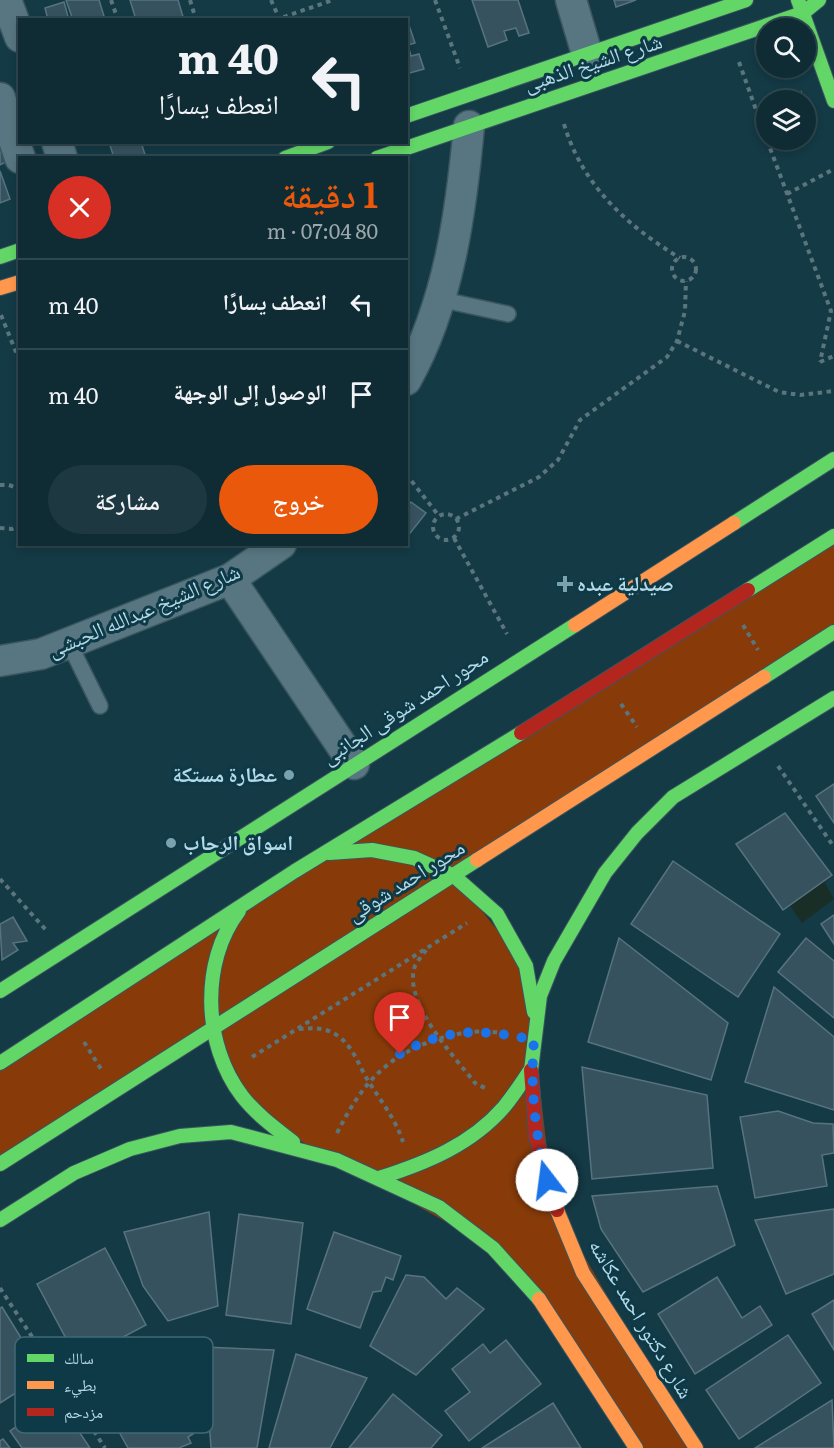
<!DOCTYPE html>
<html lang="ar">
<meta charset="utf-8">
<style>
body{margin:0;font-family:Literata,"Noto Naskh Arabic",serif;background:#1d3840;color:#f1f3f6;direction:rtl;height:100vh;display:flex;flex-direction:column;font-size:22px;white-space:nowrap}
*{box-sizing:border-box;margin:0}
p{font-size:20px;color:#9ba7ac}
.icon{flex:none;width:33px;height:33px;fill:none;stroke:currentColor;stroke-width:2;stroke-linecap:round;stroke-linejoin:round}
.map{position:relative;flex:1;overflow:hidden;direction:ltr}
.panel{position:absolute;left:18px;top:156px;width:390px;height:390px;display:flex;flex-direction:column;background:#0f2c34;border-radius:0px;box-shadow:0 3px 9px #0003,0 0 0 2px #2f484f;direction:rtl}
.panel>*{flex:none}
.top-card{position:absolute;left:18px;top:18px;width:390px;height:126px;border-radius:0px;box-shadow:0 3px 9px #0003,0 0 0 2px #2f484f;direction:rtl;background:#0f2c34;color:#f1f3f6;overflow:hidden}
.buttons{position:absolute;left:756px;top:18px;display:grid;gap:12px}
.buttons a{display:grid;place-items:center;width:60px;height:60px;border-radius:50%;background:#0f2c34;box-shadow:0 3px 9px #0003,0 0 0 2px #2f484f;font-size:30px}
.pin{position:absolute;display:grid;place-items:center;width:51px;height:51px;color:#fff;margin:-62px -26px;border-radius:50% 50% 50% 0;rotate:-45deg;box-shadow:0 0 6px #0007}
.pin .icon{rotate:45deg}
.me{position:absolute;width:66px;margin:-33px;rotate:345deg;stroke-linejoin:round;filter:drop-shadow(0 0 4px #0008)}
.turn{display:flex;align-items:center;gap:21px;height:126px;padding:0 30px;font-size:27px}
.turn .icon{width:78px;height:78px;stroke-width:2.5}
.turn b{display:block;font-size:42px;line-height:51px}
.round{display:grid;place-items:center;flex:none;width:63px;height:63px;border-radius:32px;background:#1d3840}
.summary{display:flex;align-items:center;justify-content:space-between;height:102px;padding:0 30px}
h1{font-size:36px;font-weight:600;line-height:45px;color:#ea580c}
.primary-button{display:flex;gap:12px;margin-top:auto;padding:12px 30px}
.primary-button a{flex:1;height:69px;border-radius:36px;background:#ea580c;color:#fff;font-size:24px;font-weight:600;line-height:69px;text-align:center}
.primary-button a+a{background:#1d3840;color:#f1f3f6}
ul{padding:0;list-style:none}
li{display:flex;align-items:center;gap:18px;height:90px;padding:0 30px;border-top:2px solid #2f484f}
li div{flex:1}
li b{display:block;font-size:22px}
li em{font-style:normal}
.map>svg:first-child{display:block}
</style>
<div class="map">
<svg width="834" height="1448" viewBox="0 0 834 1448">
<rect width="100%" height="100%" fill="#143a45"/>
<polygon fill="#883b09" points="834,536 834,632 454,876 526,966 553,1202 695,1448 636,1448 493,1248 261,1119 213,1028 0,1164 0,1063"/>
<polygon fill="#192e27" points="824,881 834,899 802,923 790,906"/>
<g fill="#37525f" stroke="#577380" stroke-width="1.5">
<polygon points="66,0 99,0 104,16 95,20 73,20"/>
<polygon points="130,0 178,0 184,20 136,20"/>
<polygon points="472,0 518,0 529,33 519,36 516,28 504,31 507,40 488,47"/>
<polygon points="614,0 636,0 616,7"/>
<polygon points="64,2 69,20 48,20 45,8"/>
<polygon points="409,25 415,43 408,45 411,56 419,54 424,69 406,74 406,26"/>
<polygon points="109,142 141,142 146,158 114,158"/>
<polygon points="0,145 6,162 0,165"/>
<polygon points="0,171 10,199 0,203"/>
<polygon points="411,502 426,513 407,537 406,508"/>
<polygon points="834,784 834,823 816,796"/>
<polygon points="785,813 832,875 783,910 736,844"/>
<polygon points="673,861 780,934 738,997 631,924"/>
<polygon points="834,915 834,944 821,924"/>
<polygon points="13,917 27,941 13,943 18,950 2,960 0,924"/>
<polygon points="619,938 728,1023 711,1080 588,1042"/>
<polygon points="806,938 834,961 834,1018 778,972"/>
<polygon points="774,987 834,1037 834,1110 745,1082"/>
<polygon points="582,1067 707,1095 713,1168 592,1179"/>
<polygon points="778,1111 813,1123 833,1124 834,1153 822,1155 827,1186 755,1198 740,1117"/>
<polygon points="717,1186 735,1245 643,1292 601,1229 592,1196"/>
<polygon points="834,1209 834,1274 786,1294 755,1220"/>
<polygon points="209,1212 218,1306 168,1321 143,1286 124,1232"/>
<polygon points="239,1214 303,1223 291,1324 226,1315"/>
<polygon points="334,1232 401,1256 393,1280 386,1277 381,1291 373,1292 360,1328 307,1309"/>
<polygon points="105,1248 146,1325 78,1361 37,1284"/>
<polygon points="406,1275 424,1277 446,1299 457,1288 484,1309 416,1375 370,1346"/>
<polygon points="717,1277 742,1318 760,1306 772,1325 695,1374 658,1314"/>
<polygon points="834,1300 834,1350 812,1314"/>
<polygon points="2,1307 44,1375 0,1403 0,1308"/>
<polygon points="788,1335 821,1383 739,1439 706,1390"/>
<polygon points="506,1340 541,1384 469,1441 445,1411 470,1392 452,1369 483,1344 490,1353"/>
<polygon points="204,1347 274,1350 257,1448 211,1448"/>
<polygon points="112,1353 123,1369 140,1361 144,1368 170,1355 183,1375 176,1382 182,1387 184,1395 179,1400 182,1408 180,1411 193,1434 188,1437 191,1443 179,1448 128,1448 85,1370"/>
<polygon points="296,1354 367,1378 330,1448 269,1448"/>
<polygon points="393,1394 442,1435 431,1448 349,1448"/>
<polygon points="57,1399 90,1448 22,1448 10,1431"/>
<polygon points="832,1400 834,1448 755,1448"/>
<polygon points="553,1403 581,1448 482,1448"/>
<polygon points="3,1439 10,1448 0,1448 0,1441"/>
</g>
<g fill="none" stroke-linecap="round" stroke-linejoin="round">
<defs>
<g id="lane">
<polyline points="439,299 508,314"/>
<polyline points="69,643 100,706"/>
</g>
<g id="street">
<polyline points="6,0 20,37"/>
<polyline points="571,0 587,54"/>
<polyline points="0,98 20,158"/>
<polyline points="57,142 62,158"/>
<path d="M 406,380 C 449,303 461,212 469,126"/>
<polyline points="230,579 354,764"/>
<polyline points="0,661 41,654 230,579 281,544"/>
</g>
<g id="fast">
<polyline points="798,0 834,101"/>
<polyline points="406,116 746,0"/>
<polyline points="285,158 328,142"/>
<polyline points="377,158 803,13 819,0"/>
<polyline points="0,257 20,250"/>
<polyline points="734,523 834,459"/>
<polyline points="748,590 834,536"/>
<polyline points="764,677 834,632"/>
<polyline points="329,853 372,850 414,858 454,876 497,914 526,966 534,1012"/>
<path d="M 239,911 C 200,962 203,1045 242,1096 C 256,1114 275,1128 293,1142"/>
<polyline points="0,991 575,625"/>
<polyline points="0,1063 295,871 521,733"/>
<polyline points="531,1070 540,996 554,961 605,873 637,833 673,797 834,698"/>
<polyline points="0,1164 477,860"/>
<path d="M 379,1178 C 426,1163 471,1145 504,1107 C 514,1095 522,1082 531,1069"/>
<polyline points="0,1220 74,1173 130,1149 180,1136 231,1132 337,1160 439,1207 493,1248 539,1299"/>
</g>
<g id="slow">
<polyline points="0,288 20,282"/>
<polyline points="575,625 734,523"/>
<polyline points="477,860 764,677"/>
<polyline points="557,1210 583,1273 696,1448"/>
<polyline points="539,1299 636,1448"/>
</g>
<g id="jam">
<polyline points="521,733 748,590"/>
<polyline points="531,1070 536,1137 557,1210"/>
</g>
</defs>
<use href="#lane" stroke="#3a565f" stroke-width="18"/>
<use href="#street" stroke="#3a565f" stroke-width="33"/>
<use href="#fast" stroke="#3a565f" stroke-width="16"/>
<use href="#slow" stroke="#3a565f" stroke-width="16"/>
<use href="#jam" stroke="#3a565f" stroke-width="16"/>
<g stroke="#5b757d" stroke-width="4" stroke-dasharray="4.5 4.5" stroke-linecap="butt">
<polyline points="111,0 118,20"/>
<polyline points="190,0 196,20"/>
<polyline points="271,0 279,18"/>
<polyline points="435,0 460,68"/>
<polyline points="275,20 333,0"/>
<polyline points="739,62 766,138"/>
<polyline points="785,100 802,92"/>
<polyline points="758,114 766,109"/>
<path d="M 564,124 C 582,185 627,226 680,258"/>
<polyline points="767,140 831,311 820,362"/>
<polyline points="787,194 834,169"/>
<circle cx="684" cy="269" r="12"/>
<polyline points="1,315 20,362"/>
<polyline points="677,341 779,392 800,395 834,391"/>
<polyline points="820,362 834,356"/>
<polyline points="406,474 439,516"/>
<polyline points="0,485 9,485 20,489"/>
<circle cx="446" cy="527" r="13"/>
<polyline points="456,519 539,477 558,460 580,420 667,357 677,341 685,311 686,281"/>
<polyline points="0,528 12,529 20,525"/>
<polyline points="454,538 507,634"/>
<polyline points="743,625 758,650"/>
<polyline points="621,704 637,727"/>
<polyline points="778,766 834,847"/>
<polyline points="0,879 46,930"/>
<path d="M 426,950 C 423,955 417,961 415,966 C 402,1002 454,1056 475,1083 L 485,1088"/>
<path d="M 299,1029 C 313,1028 326,1027 338,1036 C 354,1047 359,1067 369,1082 C 382,1103 395,1118 403,1142"/>
<polyline points="84,1042 101,1069"/>
<polyline points="252,1057 467,923"/>
<path d="M 337,1133 C 361,1086 384,1057 435,1040 C 459,1032 482,1029 508,1034"/>
<polyline points="0,1288 105,1448"/>
</g>
<use href="#lane" stroke="#587681" stroke-width="15"/>
<use href="#street" stroke="#587681" stroke-width="30"/>
<use href="#fast" stroke="#63d668" stroke-width="14"/>
<use href="#slow" stroke="#ff974d" stroke-width="14"/>
<use href="#jam" stroke="#b3261e" stroke-width="14"/>
</g>
<g fill="none" stroke-linecap="round" stroke-linejoin="round">
<path stroke="#1a73e8" stroke-width="10" stroke-dasharray="0 18" d="M 400,1054 C 446,1027 484,1029 534,1040 C 530,1088 535,1134 547,1180"/>
</g>
<g fill="#7ca1ae" stroke="#0e3947" stroke-width="2">
<path d="M562 575h6v6h6v6h-6v6h-6v-6h-6v-6h6z"/>
<circle cx="289" cy="775" r="6"/>
<circle cx="171" cy="843" r="6"/>
</g>
<g text-anchor="middle" stroke-width="6" stroke-linejoin="round" paint-order="stroke">
<g font-size="21" fill="#b4d9e7" stroke="#0e3947">
<text transform="translate(593 63) rotate(-18)" y="7">شارع الشيخ الذهبى</text>
<text transform="translate(144 611) rotate(-23)" y="7">شارع الشيخ عبدالله الحبشى</text>
<text transform="translate(405 707) rotate(-33)" y="7">محور احمد شوقى الجانبى</text>
<text transform="translate(406 881) rotate(-32)" y="7">محور احمد شوقى</text>
<text transform="translate(641 1319) rotate(59)" y="7">شارع دكتور احمد عكاشه</text>
</g>
<g font-size="21" font-weight="bold" fill="#b4d9e7" stroke="#0e3947" text-anchor="start">
<text x="577" y="591">صيدلية عبده</text>
<text x="277" y="782" text-anchor="end">عطارة مستكة</text>
<text x="183" y="850">اسواق الرحاب</text>
</g>
</g>
<rect x="15" y="1337" width="198" height="96" rx="9" fill="#0e3947" stroke="#406977" stroke-width="1.5"/>
<rect x="27" y="1354" width="27" height="8" fill="#63d668"/>
<rect x="27" y="1381" width="27" height="8" fill="#ff974d"/>
<rect x="27" y="1408" width="27" height="8" fill="#b3261e"/>
<g font-size="16" fill="#b4d9e7">
<text x="64" y="1364">سالك</text>
<text x="64" y="1391">بطيء</text>
<text x="64" y="1418">مزدحم</text>
</g>
</svg>
<div class="buttons">
<a><svg class="icon" aria-label="search" viewBox="0 0 24 24"><circle cx="10" cy="10" r="6"/><path d="M15 15l6 6"/></svg></a>
<a><svg class="icon" aria-label="layers" viewBox="0 0 24 24"><path d="M12 4l9 5-9 5-9-5zM3 14l9 5 9-5"/></svg></a>
</div>
<div class="pin" style="left:400px;top:1054px;background:#d93025"><svg class="icon" aria-label="arrive" viewBox="0 0 24 24"><path d="M6 21V4h12l-3 4 3 4H6"/></svg></div>
<svg class="me" style="left:547px;top:1180px" viewBox="-20 -20 40 40"><circle r="19" fill="#fff"/><path d="M0-13L10 11 0 6-10 11z" fill="#1a73e8"/></svg>
<div class="top-card">
<div class="turn"><svg class="icon" aria-label="left" viewBox="0 0 24 24"><path d="M17 20v-9H6M10 6l-5 5 5 5"/></svg><div><b>40 m</b>انعطف يسارًا</div></div>
</div>
<section class="panel">
<div class="summary"><div><h1>1 دقيقة</h1><p>80 m · 07:04</p></div><a class="round" style="background:#d93025;color:#fff"><svg class="icon" aria-label="close" viewBox="0 0 24 24"><path d="M6 6l12 12M18 6L6 18"/></svg></a></div>
<ul>
<li><svg class="icon" aria-label="left" viewBox="0 0 24 24"><path d="M17 20v-9H6M10 6l-5 5 5 5"/></svg><div><b>انعطف يسارًا</b></div><em>40 m</em></li>
<li><svg class="icon" aria-label="arrive" viewBox="0 0 24 24"><path d="M6 21V4h12l-3 4 3 4H6"/></svg><div><b>الوصول إلى الوجهة</b></div><em>40 m</em></li>
</ul>
<div class="primary-button"><a>خروج</a><a>مشاركة</a></div>
</section>
</div>
